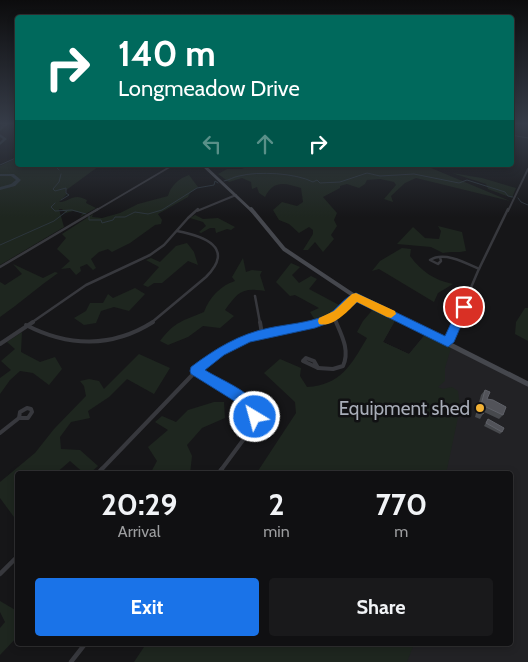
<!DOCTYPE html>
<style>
body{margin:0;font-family:Cabin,sans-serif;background:#19191b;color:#f1f3f6;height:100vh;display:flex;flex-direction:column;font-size:19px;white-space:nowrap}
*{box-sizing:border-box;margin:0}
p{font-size:16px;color:#9c9d9f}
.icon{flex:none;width:28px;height:28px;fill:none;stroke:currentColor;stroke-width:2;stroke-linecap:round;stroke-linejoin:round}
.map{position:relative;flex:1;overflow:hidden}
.details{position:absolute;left:15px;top:471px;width:498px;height:175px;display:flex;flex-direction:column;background:#101012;border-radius:5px;box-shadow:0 2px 8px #0003,0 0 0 1px #303032}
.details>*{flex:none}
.banner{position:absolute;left:15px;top:15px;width:499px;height:152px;border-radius:5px;box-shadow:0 2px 8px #0003,0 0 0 1px #303032;background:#00695c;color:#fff;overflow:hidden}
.pin{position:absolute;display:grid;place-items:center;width:42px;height:42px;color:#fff;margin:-21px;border:2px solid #fff;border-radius:50%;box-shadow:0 1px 5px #0007}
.me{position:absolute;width:55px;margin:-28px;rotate:323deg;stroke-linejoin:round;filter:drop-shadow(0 0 4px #0008)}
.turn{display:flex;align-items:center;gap:18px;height:105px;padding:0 20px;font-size:22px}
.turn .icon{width:65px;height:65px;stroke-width:2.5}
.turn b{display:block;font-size:35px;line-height:42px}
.lanes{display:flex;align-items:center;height:48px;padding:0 20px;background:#0003;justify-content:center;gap:25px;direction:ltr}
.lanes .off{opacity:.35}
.eta{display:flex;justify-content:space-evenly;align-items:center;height:85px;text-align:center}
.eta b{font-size:30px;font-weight:800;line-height:35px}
.primary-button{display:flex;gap:10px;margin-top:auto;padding:10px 20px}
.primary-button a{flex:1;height:58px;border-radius:5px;background:#1a73e8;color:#fff;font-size:20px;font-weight:800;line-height:58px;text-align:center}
.primary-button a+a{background:#19191b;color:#f1f3f6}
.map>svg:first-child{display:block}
</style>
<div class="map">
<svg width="528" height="662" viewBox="0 0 528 662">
<rect width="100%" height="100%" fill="#161618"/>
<polygon fill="#222225" points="397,317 383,342 409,354 427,332 528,383 528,662 162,662 173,644 510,644 510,474 280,474"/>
<g fill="#1e261f">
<path d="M 17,158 L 18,165 L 99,166 L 65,191 L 67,194 L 59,202 C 70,202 73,192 87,200 L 86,203 L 96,208 L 80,217 L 83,213 L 73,211 L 66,213 L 62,209 L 59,209 L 64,227 L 0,265 L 0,166 Z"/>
<path d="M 248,165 L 424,165 L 510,201 L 416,178 L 405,183 L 391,196 L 393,202 L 384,199 L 396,185 L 394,182 L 380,179 L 367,180 L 365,184 L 359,188 L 347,184 L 340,186 L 340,188 L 323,197 L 337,213 L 334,220 L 337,226 L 331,235 L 334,239 L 323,252 L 315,242 L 308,250 L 303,250 L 313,234 L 313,230 L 309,227 L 299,233 L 289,224 L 279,220 L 273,210 L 282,202 L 297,206 L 303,202 L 301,188 C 284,183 274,180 265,197 L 259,193 L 257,187 L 252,189 L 251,182 L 242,178 L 229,182 L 218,174 L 227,169 L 242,169 Z"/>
<polygon points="452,173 482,178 516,188 512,198 488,189 486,184"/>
<path d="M 189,175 L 198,187 L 190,193 L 188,197 L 158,214 L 162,220 L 161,224 L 155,225 L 130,243 L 112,252 L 108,249 L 99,252 L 91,259 L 96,268 L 93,270 L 87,264 L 80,267 L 81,271 L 76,275 L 70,268 L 61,269 L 70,261 L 57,249 L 66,238 L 62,234 L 93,214 L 92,217 L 102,218 L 120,213 L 138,204 L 168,196 C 170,187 179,178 189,175 Z"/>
<polygon points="195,215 203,219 218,218 235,227 231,230 227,229 216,233 215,228 210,228 201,233 199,232 206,226 203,222 190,218"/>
<path d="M 438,226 L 462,232 L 466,251 C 458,253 451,251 443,253 L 431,247 L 397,244 L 413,227 L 425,238 L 439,239 L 441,231 Z"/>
<polygon points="187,243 194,252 198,265 188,261 162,283 154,283 148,287 143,285 159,267 146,260 151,258 160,262 176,246"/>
<path d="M 402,248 L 411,249 L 410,256 C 422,272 434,280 453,284 L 438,293 L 434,302 L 379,269 L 372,271 L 380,261 Z"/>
<path d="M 243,258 L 246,272 L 252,270 L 262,271 L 260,275 L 265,291 C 242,287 238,292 225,310 L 234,316 L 220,328 L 203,326 L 188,337 L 168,345 L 160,341 C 175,321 183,321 204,312 C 209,298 221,285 235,281 L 232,277 Z"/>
<polygon points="291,263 300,267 292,275 299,283 311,276 317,279 309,289 339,305 331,314 315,320 310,312 319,308 295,295 290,296 276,282"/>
<path d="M 13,264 L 43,278 L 55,272 L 58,273 C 38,287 20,303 0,317 L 0,282 L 5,285 L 22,274 Z"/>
<polygon points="135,288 145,294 129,311 114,307 101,311 96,323 84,325 74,318 86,311 90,303 103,303 108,294 113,298"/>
<path d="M 375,307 L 397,317 L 383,342 L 409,354 L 425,335 L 451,348 L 445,368 L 445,381 L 438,387 L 443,389 L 452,387 L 458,391 L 460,408 L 446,474 L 256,474 L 296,413 L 295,402 L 264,373 L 280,359 L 301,368 L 300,376 L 307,387 C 341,385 351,365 367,338 L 357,332 L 363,321 Z"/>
<polygon points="525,308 528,308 528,341 515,334 516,322"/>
<polygon points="22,332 21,352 40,362 55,357 62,369 49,385 33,373 20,371 10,380 0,394 0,378 11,370 1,361 15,349 7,342"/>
<polygon points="139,354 170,368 154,394 127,379 109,397 88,411 90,418 71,422 60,437 61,449 80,450 98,466 89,474 85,474 70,461 55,474 18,474 17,518 14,517 0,498 0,482 35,453 54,429 86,396 84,386 80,381 89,379 99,381 104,389"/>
<polygon points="214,402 224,402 225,418 202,428 187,445 192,456 190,474 150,474 157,461 148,447 168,430 155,422 162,416 176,422 188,410"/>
<polygon points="0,601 17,611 18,636 0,655 0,628 5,622 0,612"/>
<polygon points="146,644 414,644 407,662 134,662"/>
</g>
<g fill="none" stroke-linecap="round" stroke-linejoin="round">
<g stroke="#2c353c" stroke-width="1">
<polyline points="511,135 528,138"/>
<polyline points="0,165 18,157"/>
<polyline points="54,165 59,170"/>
<polyline points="61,174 59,182 53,189 55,191 66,188 66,193 69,195 61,200"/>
<path d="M 224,181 C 230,180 233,177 239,176 C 258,171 296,173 313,182 L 317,180 L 320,183 L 340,182 L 367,173 L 380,176 L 414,174 L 459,183 L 467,180 L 505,192 L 508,196 L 513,197"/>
<polyline points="518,198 521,202 528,205"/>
<polyline points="55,203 51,207 55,211 72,210 86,214"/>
<polyline points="89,216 89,220 101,220 102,223 113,220 115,217 125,217 135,212 148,214 162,210 197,188 214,185 215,181 218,183"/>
<polyline points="0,245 54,221 67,211"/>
</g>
<g fill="#2c353c" fill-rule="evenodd">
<polygon points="3,124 8,124 0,131 0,128"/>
<polygon points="0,134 7,139 0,145 0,142 3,139 0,137"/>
<polygon points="0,174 14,174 21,180 15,186 0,190 0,187 11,184 16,180 11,176 0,176"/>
</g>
<g stroke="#37383d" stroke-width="2">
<polyline points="95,211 173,165"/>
<polyline points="197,211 236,195"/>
<polyline points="508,211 528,169"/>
</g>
<g stroke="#37383d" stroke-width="2.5">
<path d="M 440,257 L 441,261 L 438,264 L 430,260 C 444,251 466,263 479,269"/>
<polyline points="0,267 98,209"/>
<polyline points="255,296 260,323"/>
<polyline points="334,316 337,323"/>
<polyline points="31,323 86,285 150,255 164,245 188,218 198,209"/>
<path d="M 151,323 L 206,277 C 236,247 203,236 177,231"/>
<polyline points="318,323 336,315 356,297"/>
<polyline points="456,323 478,271 508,209"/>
</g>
<g stroke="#37383d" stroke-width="4">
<polyline points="260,322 262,334"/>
<path d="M 26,325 C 68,347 112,348 153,322"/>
<polyline points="448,342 457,322"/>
<polyline points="0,344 33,322"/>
<polygon points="306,358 314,361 318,368 303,361"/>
<path d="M 318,368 L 333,369 L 343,366 C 350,351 342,336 336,322"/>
<polyline points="196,371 243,399 255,414 252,428 221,470"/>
<polygon points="27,408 31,409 32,412 28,418 19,418 20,412"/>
<polyline points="0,433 19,418"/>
<path d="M 101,470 L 198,369 C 219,350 243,337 271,331 C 288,328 305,328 321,322"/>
</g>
<g stroke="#37383d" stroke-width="4.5">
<polyline points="97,474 102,469"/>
<polyline points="218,474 222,469"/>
<polyline points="0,574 18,556"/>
<polyline points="71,662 85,644"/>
</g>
<polyline stroke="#45474d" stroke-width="3" points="203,165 252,211"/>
<polyline stroke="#45474d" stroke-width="4" points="251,209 284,249 356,297 407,323"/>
<polyline stroke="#45474d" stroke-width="5" points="405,322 528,384"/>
</g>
<g fill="#47494d">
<polygon points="485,390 487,399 503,415 499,419 484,412 480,419 475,417 481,395"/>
<polygon points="488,419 502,432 500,434 484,426"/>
</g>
<g fill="#525359" stroke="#5f6168">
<polygon points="485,390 490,392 487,399 493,400 506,407 503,415 486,407 483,414 479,412"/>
<polygon points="488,419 504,428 502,432 486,423"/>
</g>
<linearGradient id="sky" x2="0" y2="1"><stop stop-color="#0c0c0d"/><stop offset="0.57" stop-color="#363c48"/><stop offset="1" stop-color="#363c48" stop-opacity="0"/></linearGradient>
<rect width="528" height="217" fill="url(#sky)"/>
<path fill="#1a73e8" stroke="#114b97" d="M 356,293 L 445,336 L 460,304 L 467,304 L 469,307 L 454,342 L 448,347 L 357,302 L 336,320 L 315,328 L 250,342 L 224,355 L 205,370 C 224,382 258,393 262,417 L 260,421 L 255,423 L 251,421 L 244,407 L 191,374 L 190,371 L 191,367 C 215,349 239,334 269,328 C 288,324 307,323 325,316 C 337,311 343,297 356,293 Z"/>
<path fill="#f59e0b" d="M 356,293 L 395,311 L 396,314 L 391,318 L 387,317 L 357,302 C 348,311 333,328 319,324 L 318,321 L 319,318 L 334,311 L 352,294 Z"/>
<circle fill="#f2b134" stroke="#111113" stroke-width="2" cx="480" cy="408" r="5"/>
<g text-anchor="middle" stroke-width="5" stroke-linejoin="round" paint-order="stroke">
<g font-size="19" fill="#a8adb8" stroke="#111113" text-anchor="end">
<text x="470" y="415">Equipment shed</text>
</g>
</g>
</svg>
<div class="pin" style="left:464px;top:307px;background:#d93025"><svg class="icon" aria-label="arrive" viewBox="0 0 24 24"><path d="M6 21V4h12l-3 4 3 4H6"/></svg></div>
<svg class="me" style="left:255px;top:417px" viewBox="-20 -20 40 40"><circle r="17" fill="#1a73e8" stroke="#fff" stroke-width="3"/><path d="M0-11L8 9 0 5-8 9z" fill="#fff"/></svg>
<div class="banner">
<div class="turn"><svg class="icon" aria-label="right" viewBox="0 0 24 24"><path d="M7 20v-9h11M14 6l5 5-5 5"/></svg><div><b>140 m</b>Longmeadow Drive</div></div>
<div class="lanes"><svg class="icon off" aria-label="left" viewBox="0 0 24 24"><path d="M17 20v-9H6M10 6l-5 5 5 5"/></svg><svg class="icon off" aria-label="ahead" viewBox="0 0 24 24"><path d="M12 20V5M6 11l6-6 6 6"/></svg><svg class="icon" aria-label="right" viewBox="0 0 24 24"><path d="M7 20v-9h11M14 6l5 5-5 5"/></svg></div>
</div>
<section class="details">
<div class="eta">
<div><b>20:29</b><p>Arrival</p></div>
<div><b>2</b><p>min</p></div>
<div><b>770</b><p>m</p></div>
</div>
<div class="primary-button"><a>Exit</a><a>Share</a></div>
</section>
</div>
